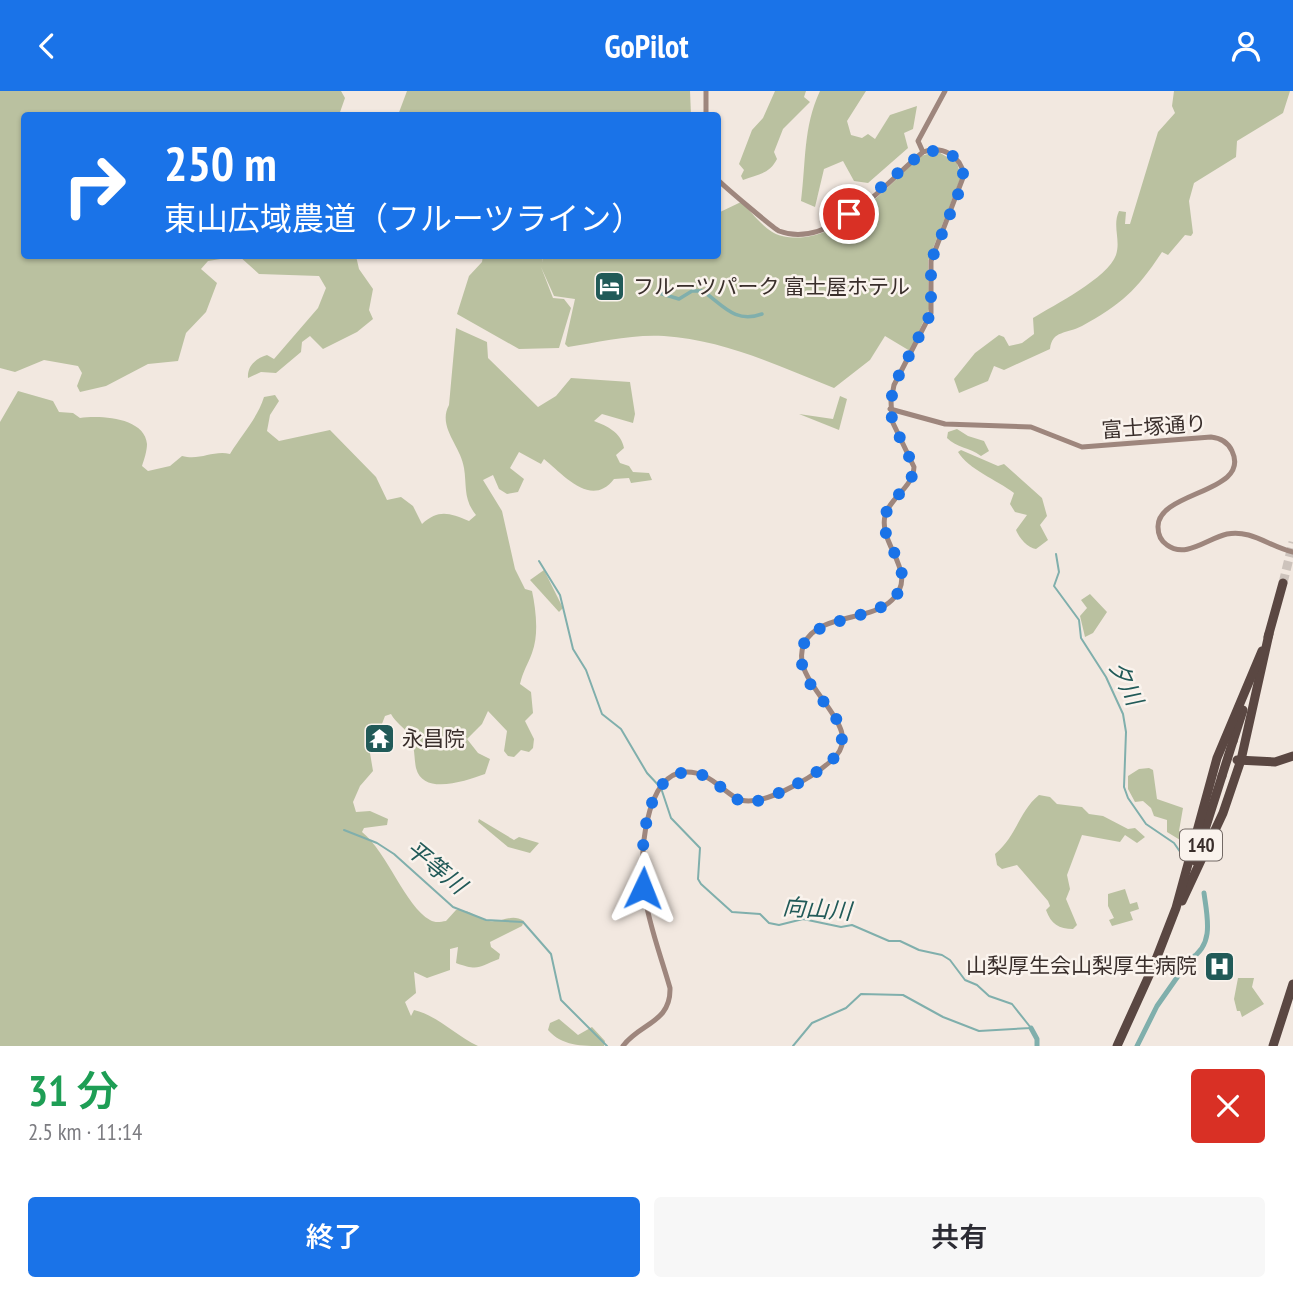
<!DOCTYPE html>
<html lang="ja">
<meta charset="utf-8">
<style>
body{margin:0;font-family:"PT Sans Narrow","Noto Sans JP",sans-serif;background:#f7f7f7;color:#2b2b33;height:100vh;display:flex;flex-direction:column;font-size:26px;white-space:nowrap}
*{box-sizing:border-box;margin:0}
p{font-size:23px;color:#7c7c81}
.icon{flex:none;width:38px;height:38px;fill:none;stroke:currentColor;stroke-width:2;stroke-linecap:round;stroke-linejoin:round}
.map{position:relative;height:955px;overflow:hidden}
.side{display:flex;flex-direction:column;background:#fff;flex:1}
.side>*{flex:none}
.banner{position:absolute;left:21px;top:21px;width:700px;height:147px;border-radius:7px;box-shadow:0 2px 5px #0004;background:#1a73e8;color:#fff;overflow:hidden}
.pin{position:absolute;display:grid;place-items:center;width:60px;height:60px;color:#fff;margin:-30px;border:4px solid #fff;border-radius:50%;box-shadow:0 2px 7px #0007}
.me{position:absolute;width:77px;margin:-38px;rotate:2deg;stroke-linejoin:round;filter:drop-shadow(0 0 5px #0008)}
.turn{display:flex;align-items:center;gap:24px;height:147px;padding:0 28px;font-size:32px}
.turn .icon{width:91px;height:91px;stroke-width:2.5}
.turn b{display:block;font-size:49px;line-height:60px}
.round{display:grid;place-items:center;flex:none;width:74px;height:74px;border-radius:7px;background:#f7f7f7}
.head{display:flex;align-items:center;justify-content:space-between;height:119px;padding:0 28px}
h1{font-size:42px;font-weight:600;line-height:52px;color:#1e9e55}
.cta{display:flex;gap:14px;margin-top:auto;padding:14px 28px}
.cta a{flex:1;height:80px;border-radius:7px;background:#1a73e8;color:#fff;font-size:28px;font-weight:600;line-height:80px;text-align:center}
.cta a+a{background:#f7f7f7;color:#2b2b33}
header{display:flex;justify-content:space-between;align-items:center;height:91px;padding:0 28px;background:#1a73e8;color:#fff;font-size:32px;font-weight:600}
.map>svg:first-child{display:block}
</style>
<header><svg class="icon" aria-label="back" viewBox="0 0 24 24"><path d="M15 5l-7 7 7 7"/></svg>GoPilot<svg class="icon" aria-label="person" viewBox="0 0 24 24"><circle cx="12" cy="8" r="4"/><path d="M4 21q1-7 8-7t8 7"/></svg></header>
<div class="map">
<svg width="1293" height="955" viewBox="0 0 1293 955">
<rect width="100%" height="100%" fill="#f2e8e0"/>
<g fill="#bac1a0">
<path d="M 0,0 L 341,0 L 345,7 L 339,24 L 24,24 L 24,164 L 356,165 L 359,178 L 373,198 L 369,219 L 373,228 L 357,241 L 323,258 L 310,245 L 302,251 L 301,261 L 276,282 L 261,281 L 248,287 C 247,274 257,267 267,264 L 274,268 L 318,217 L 326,197 L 319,185 L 259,183 L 239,165 L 208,170 L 201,178 L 217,192 L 206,221 L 186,242 L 178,270 L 148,273 L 106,295 L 80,301 L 77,295 L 82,282 L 78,275 L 44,269 L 15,281 L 0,277 Z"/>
<polygon points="407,0 690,0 691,24 398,24"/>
<path d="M 775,0 L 806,0 L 804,6 L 810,11 L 783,38 L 774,61 L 777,68 C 769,84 757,83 743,89 L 741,85 L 744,79 L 739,73 L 752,39 L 763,27 Z"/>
<path d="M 820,0 L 866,0 L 847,30 L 851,44 L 862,47 L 868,43 L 875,48 L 890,24 L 917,15 L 913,38 L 904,42 L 908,57 L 868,92 L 854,90 L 843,70 L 824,78 L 815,116 L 801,110 C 806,72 803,36 820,0 Z"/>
<path d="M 1174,0 L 1290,0 L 1283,22 L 1237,50 L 1236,66 L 1194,92 L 1189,110 L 1193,142 L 1191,145 L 1185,144 L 1168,164 L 1162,161 C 1137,199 1122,213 1082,235 C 1067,243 1052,239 1050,258 L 1004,279 L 994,275 L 988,290 L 959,302 L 954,288 L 975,262 L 999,244 L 1004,246 L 1009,255 L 1022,252 L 1034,243 L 1033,227 C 1054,214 1108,187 1116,164 C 1121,149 1112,135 1119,120 L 1126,121 L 1125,133 L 1130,133 L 1158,41 L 1175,22 L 1172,15 Z"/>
<path d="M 937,60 L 957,72 L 961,86 L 928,170 L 929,218 L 910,260 L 885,245 L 870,269 L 834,297 C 779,275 724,249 664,245 C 632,243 599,251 568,256 L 565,253 L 575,208 L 554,205 L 541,176 L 553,207 L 564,208 L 571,217 L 559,257 L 519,258 L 457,223 L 469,185 L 482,171 L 483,165 L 543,165 L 542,171 L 544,164 L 718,164 L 718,122 L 741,111 C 753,122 765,141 782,145 C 837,157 885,97 921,65 Z"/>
<path d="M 456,237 L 487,251 L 488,267 L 538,316 L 556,305 L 571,287 L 630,291 L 635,323 L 633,332 L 602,323 L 594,330 C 607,335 621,341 624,357 L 616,364 L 620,372 L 629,375 L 633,381 L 649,382 L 652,389 L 631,392 L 629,387 L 614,388 C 591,418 563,383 544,368 L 541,373 L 519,361 L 510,377 L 524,388 L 518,401 L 507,403 L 499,398 L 493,384 L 483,389 L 502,420 L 515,478 L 525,498 L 532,500 C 536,519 539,544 532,562 C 528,573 523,580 520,593 L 531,601 L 533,622 L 525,630 L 534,648 L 533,657 L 529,661 L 521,659 L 514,666 L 508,665 L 504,660 L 507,640 L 488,620 L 482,633 L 467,648 L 478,662 L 490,668 L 485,683 C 465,690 423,705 416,677 C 414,668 415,652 409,644 C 404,636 396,632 391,623 L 385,625 L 380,638 L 367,644 L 373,680 L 360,695 L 353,711 L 356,721 L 370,720 L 388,728 L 387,734 L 364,737 L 362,741 C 388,762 405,815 430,829 C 435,832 440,831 446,830 L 456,819 C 474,819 478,829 489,830 C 502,832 511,822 524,830 L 522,835 L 490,851 L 491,856 L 500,863 L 499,868 C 479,875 480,881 456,872 L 458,856 L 450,858 L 450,879 L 427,887 L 414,881 L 416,902 L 405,911 L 411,925 L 414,919 C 438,925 455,944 478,955 L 0,955 L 0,331 L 18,300 L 53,310 L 59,321 L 73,322 L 80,327 C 99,324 145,326 147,353 C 147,360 144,369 142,375 L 148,380 L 170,375 L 182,365 C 200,370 213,359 230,363 C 242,343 257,328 264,306 L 275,304 L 279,310 L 270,324 L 267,340 L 279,350 L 330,339 L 376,386 L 387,409 L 401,406 L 413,415 L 422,433 C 439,418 449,422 469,430 L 476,424 C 463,408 467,395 464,377 C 461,355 437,336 449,314 Z"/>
<polygon points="840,305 847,308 839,339 799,323 833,328"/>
<path d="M 957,338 L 968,345 L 984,350 L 989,360 L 981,365 C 969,356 957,357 947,347 L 948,341 Z"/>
<path d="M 961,359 L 998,375 L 1004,373 L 1042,407 L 1047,425 L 1040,434 L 1048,449 L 1036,458 C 1028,457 1019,447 1016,439 L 1027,424 L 1015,421 L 1010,413 L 1014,402 C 997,389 968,378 958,361 Z"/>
<polygon points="544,479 563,517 559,521 530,489"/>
<polygon points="1090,503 1107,521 1093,542 1085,546 1080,525 1087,517 1081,509"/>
<polygon points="1149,677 1153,679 1157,708 1183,717 1179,740 1189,742 1185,752 1167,741 1167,729 1154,725 1151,717 1143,710 1135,711 1128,698 1128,685 1139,678"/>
<path d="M 1039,704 L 1050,706 L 1057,713 L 1082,716 L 1089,723 L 1103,725 L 1128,738 L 1135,737 L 1145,746 L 1137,752 L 1125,744 L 1120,751 L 1082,744 L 1067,784 L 1070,798 L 1066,808 L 1077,834 L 1073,838 C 1059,838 1051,833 1046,819 L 1050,815 L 1048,810 L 1017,774 L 1002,778 L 997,774 L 995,763 C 1017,745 1019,720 1039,704 Z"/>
<polygon points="479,728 514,749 519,746 539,752 530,762 508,756 478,731"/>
<polygon points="1125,798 1130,813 1137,811 1139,818 1130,821 1133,829 1112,835 1109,829 1114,827 1108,815 1108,803"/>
<polygon points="1238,887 1254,887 1252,896 1264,913 1242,926 1240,920 1237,920 1234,908"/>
<path d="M 559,928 L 578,944 L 592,936 L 605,950 L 604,955 C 581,955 562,955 548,939 L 550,932 Z"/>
</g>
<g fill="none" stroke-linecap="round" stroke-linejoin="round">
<g stroke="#80afac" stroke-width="2">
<polyline points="1056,463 1059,481 1054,495 1079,529 1081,547 1106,586 1123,623 1126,641 1124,696 1128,707 1146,733 1174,752 1185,768"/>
<polyline points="539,470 560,504 573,558 586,579 602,623 621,638 647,682 661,697 671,727 700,757 698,788 701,793 732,821 760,823 769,832 779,834 803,828 841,836 852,834 889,850 900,850 919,859 942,864 950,869 965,889 977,894 989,905 1012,913 1031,937 979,940 943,926 903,904 861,903 846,917 812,932 793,955"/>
<polyline points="344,739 377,752 394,763 453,816 486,829 523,831 551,863 561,909 607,955"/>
</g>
<g stroke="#80afac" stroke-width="3.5">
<polyline points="659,202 679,208 692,200 702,200"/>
<path d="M 707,203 C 725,217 737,232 762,223"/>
</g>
<g stroke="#80afac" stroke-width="5">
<polyline points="1031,937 1037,948 1037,955"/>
<path d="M 1137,955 L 1157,915 L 1190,868 C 1215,854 1207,825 1204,802"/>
</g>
<polyline stroke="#cdc3bc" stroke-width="9" stroke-dasharray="9 4.5" stroke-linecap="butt" points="1283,492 1293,451"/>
<g stroke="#9e867d" stroke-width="5">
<polyline points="706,0 706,24"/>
<polyline points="923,61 918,50 945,0"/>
<path d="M 890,318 L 945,333 L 1031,336 L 1082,356 L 1211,346 C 1220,347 1228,351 1232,360 C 1252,402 1157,400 1158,436 C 1158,443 1161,450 1167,454 C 1186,468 1208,447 1227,443 C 1251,438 1270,456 1293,461"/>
<path d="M 623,955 C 640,932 671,932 670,897 C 661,865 648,832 644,800 C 639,769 644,683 685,681 C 708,680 719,697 736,707 C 758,720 813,686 831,670 C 873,635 786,594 804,553 C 818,522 870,531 892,509 C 920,482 878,454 885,425 C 890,406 913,397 914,376 L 892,330 L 891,310 L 894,294 L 931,222 L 931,170 L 964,84 C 960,64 942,54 923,61 C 887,90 831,160 779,140 C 773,137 725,96 718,89"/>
</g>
<g stroke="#5a4742" stroke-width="9">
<polyline points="1268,546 1283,492"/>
<polyline points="1233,650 1243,619"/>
<polyline points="1237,669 1275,671 1293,665"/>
<polyline points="1195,770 1222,685"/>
<polyline points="1182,810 1223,722 1241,669 1269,543"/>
<polyline points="1155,871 1176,817 1217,667 1262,560"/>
<polyline points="1117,955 1157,867"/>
<polyline points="1273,955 1293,893"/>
</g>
<polyline stroke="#5a4742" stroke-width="9" points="1222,685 1233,650"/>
</g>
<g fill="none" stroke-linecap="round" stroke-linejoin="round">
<path stroke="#1a73e8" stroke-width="12" stroke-dasharray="0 21.6" d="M 643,797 C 640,762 643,668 699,683 C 717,687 727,707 744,711 C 763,715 822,681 834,667 C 842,659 843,648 841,637 C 832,615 806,597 802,573 C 792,519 884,536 900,498 C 910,472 880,452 885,426 C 889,406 913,397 914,376 L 892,330 L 891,310 L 894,294 L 931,222 L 931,170 L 963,91 L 963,77 L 956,67 L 943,59 L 923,61 L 849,123"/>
</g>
<defs>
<symbol id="hotel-square" viewBox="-11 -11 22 22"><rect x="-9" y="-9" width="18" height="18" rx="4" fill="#215a58" stroke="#faf3ed"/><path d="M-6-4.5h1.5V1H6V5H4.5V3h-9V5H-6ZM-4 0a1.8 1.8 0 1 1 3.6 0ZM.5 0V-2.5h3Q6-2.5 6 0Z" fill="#fff"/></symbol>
<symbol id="temple-square" viewBox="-11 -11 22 22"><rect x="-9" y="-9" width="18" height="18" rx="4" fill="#215a58" stroke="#faf3ed"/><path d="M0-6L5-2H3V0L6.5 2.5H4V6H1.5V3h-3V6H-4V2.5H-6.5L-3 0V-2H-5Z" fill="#fff"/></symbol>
<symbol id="hospital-square" viewBox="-11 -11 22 22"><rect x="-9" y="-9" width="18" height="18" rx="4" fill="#215a58" stroke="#faf3ed"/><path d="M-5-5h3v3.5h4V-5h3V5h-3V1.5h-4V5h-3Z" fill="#fff"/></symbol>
</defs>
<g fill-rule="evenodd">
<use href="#hotel-square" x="592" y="178" width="35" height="35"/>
<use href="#temple-square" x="362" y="630" width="35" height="35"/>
<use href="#hospital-square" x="1202" y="858" width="35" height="35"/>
</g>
<g text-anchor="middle" stroke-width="5" stroke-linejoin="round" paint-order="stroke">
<rect fill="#faf3ed" stroke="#736965" stroke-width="2" x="1180" y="738.5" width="42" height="31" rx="5"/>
<g font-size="19" font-weight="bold" fill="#392e2b">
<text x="1201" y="761">140</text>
</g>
<g font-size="21" fill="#392e2b" stroke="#faf3ed" text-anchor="start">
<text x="633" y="203">フルーツパーク 富士屋ホテル</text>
<text x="402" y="655">永昌院</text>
<text x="1197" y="882" text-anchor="end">山梨厚生会山梨厚生病院</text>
</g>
<g font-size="21" fill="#392e2b" stroke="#faf3ed">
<text transform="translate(1154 336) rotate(-4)" y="7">富士塚通り</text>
</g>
<g font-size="23" font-style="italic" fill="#215a58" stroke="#faf3ed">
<text transform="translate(1126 592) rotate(64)" y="8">夕川</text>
<text transform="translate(436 776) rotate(39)" y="8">平等川</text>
<text transform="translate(817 818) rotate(4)" y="8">向山川</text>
</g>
</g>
</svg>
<div class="pin" style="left:849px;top:123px;background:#d93025"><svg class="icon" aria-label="arrive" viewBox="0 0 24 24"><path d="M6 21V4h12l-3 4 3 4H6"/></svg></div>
<svg class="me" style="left:643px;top:797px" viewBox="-20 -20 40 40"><path d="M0-17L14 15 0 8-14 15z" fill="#1a73e8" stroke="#fff" stroke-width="4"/></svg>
<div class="banner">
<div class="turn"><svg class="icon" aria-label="right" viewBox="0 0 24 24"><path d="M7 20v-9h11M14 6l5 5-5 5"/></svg><div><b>250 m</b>東山広域農道（フルーツライン）</div></div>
</div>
</div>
<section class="side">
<div class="head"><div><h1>31 分</h1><p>2.5 km · 11:14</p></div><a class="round" style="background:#d93025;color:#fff"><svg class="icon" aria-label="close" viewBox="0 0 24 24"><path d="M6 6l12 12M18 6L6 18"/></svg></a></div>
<div class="cta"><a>終了</a><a>共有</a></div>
</section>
